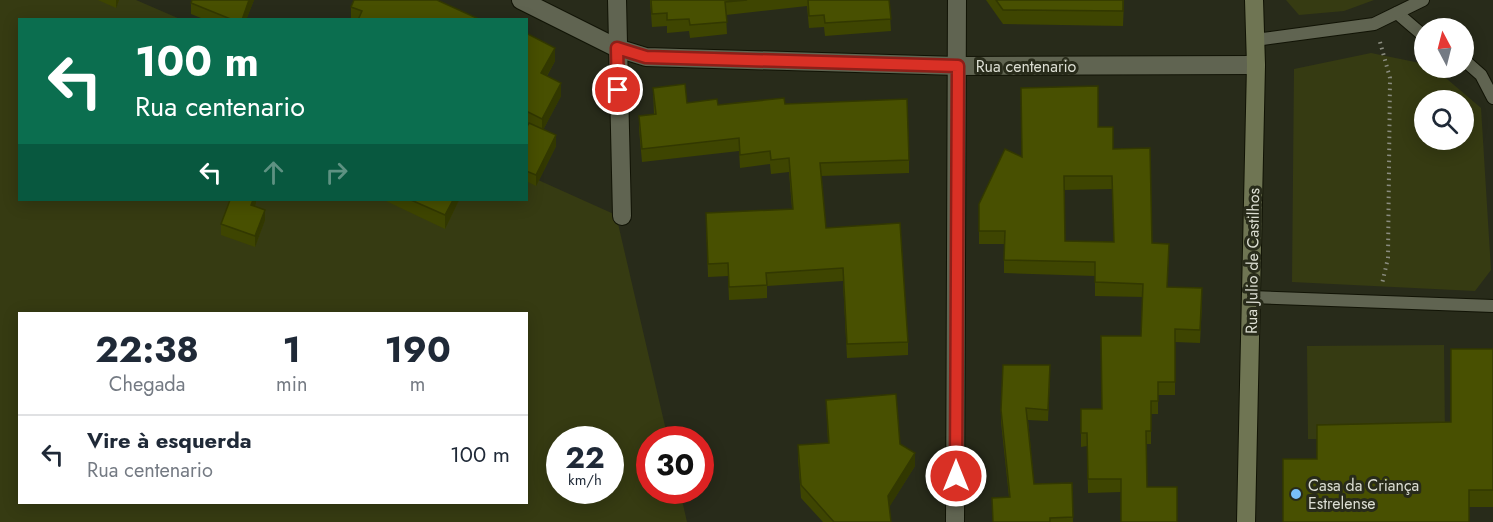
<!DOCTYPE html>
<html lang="pt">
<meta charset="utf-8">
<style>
body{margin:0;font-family:Jost,sans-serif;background:#f2f2f3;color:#1f2937;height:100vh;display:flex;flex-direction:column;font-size:22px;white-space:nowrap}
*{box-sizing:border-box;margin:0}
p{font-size:20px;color:#747a83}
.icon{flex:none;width:33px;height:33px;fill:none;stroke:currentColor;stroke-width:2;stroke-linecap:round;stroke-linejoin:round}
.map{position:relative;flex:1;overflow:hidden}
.drawer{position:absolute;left:18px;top:312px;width:510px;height:192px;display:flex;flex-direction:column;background:#fff;border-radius:0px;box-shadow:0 3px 15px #0003}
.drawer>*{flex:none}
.top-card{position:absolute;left:18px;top:18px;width:510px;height:183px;border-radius:0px;box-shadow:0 3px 15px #0003;background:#0b6e4f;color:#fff;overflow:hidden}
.needle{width:39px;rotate:353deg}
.tools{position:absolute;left:1414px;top:18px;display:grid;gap:12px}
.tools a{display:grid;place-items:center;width:60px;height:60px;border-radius:50%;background:#fff;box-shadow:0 3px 15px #0003;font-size:30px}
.speed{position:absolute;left:546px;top:426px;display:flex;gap:12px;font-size:30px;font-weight:700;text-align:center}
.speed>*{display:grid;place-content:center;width:78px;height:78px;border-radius:50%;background:#fff;box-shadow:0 3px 15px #0003;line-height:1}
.speed small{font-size:15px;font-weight:400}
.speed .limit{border:9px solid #d22;background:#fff;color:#111}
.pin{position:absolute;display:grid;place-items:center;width:51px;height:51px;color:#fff;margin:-26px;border:3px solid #fff;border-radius:50%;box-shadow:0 2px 6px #0007}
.me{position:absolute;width:66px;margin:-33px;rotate:0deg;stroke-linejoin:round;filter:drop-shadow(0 0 4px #0008)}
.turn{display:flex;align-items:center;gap:21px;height:126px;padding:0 18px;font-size:27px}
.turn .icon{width:78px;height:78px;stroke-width:2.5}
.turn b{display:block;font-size:42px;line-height:51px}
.lanes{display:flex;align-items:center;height:57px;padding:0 18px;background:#0003;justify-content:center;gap:30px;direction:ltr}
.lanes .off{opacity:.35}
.eta{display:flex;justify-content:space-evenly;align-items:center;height:102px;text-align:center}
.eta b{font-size:36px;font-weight:700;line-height:42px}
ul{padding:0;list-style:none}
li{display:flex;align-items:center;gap:18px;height:78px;padding:0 18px;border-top:2px solid #e0e1e3}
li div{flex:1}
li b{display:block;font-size:22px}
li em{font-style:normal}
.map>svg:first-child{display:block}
</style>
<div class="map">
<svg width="1493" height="522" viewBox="0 0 1493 522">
<rect width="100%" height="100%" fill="#282b1a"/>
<g fill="#363b12" fill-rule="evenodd">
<path d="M 0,0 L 136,0 L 180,19 L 20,20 L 20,200 L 526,200 L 527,175 L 616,215 L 668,439 L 650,440 L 650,490 L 680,491 L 687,522 L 0,522 ZM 20,314 L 526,314 L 526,502 L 20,502 ZM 560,440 L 610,440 L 610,490 L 560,490 Z"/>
<polygon points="1286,0 1374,0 1344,11 1299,15"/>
<path d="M 1371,53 L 1425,64 L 1425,68 L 1434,68 L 1481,108 L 1491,270 L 1475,291 L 1292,282 L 1294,69 ZM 1425,100 L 1464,100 L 1464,140 L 1425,140 Z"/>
<polygon points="1444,345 1445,439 1308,439 1307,346"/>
</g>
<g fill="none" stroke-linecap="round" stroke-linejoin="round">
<defs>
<g id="lane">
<polyline points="1397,13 1425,37"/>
<polyline points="1255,40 1374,24 1423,0"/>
<polyline points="1464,60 1481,75 1493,98"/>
<polyline points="1251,297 1493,306"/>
</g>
<g id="street">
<polyline points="521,0 617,48 646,57 958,66 1256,65"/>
<polyline points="617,0 622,216"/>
<polyline points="955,522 957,0"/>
</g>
<polyline id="secondary" points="1246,522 1256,65 1254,0"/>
</defs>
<use href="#lane" stroke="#111305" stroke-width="14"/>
<use href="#street" stroke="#111305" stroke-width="20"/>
<use href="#secondary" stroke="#111305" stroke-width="20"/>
<polyline stroke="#8b8d80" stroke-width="4" stroke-dasharray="1.5 4.5" stroke-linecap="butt" points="1380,42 1390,78 1388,258 1382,284"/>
<use href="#lane" stroke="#606451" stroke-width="12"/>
<use href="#street" stroke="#606451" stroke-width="18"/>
<use href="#secondary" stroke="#6f7553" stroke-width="18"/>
</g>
<g fill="#3e4501" fill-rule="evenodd">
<polygon points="98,0 119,0 116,8"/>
<polygon points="254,0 246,20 206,20 191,14 191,3"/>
<polygon points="650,0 889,0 891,31 825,36 824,27 809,28 807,6 726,15 727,34 690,38 689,31 667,33 667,26 652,27"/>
<polygon points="986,0 1124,0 1123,26 1003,24"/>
<polygon points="351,7 481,20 351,20"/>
<polygon points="526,33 555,61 547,76 561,96 543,130 556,146 536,186 526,181 526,128 528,125 526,124"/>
<polygon points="653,88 687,103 718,105 785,104 909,160 909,173 821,176 826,228 908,342 908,355 847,358 843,281 767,286 767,298 729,300 728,276 708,277 706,213 792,209 789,172 771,174 770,164 740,168 739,151 642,162 639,129 639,116 654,115"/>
<path d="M 1098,127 L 1113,149 L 1152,243 L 1168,287 L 1202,302 L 1200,343 L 1175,342 L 1175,395 L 1158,395 L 1158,414 L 1151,414 L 1151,444 L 1147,444 L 1121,492 L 1088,493 L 1087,446 L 1081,447 L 1081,409 L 1102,409 L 1141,336 L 1143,297 L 1095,296 L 1095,276 L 1004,273 L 1004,244 L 979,244 L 979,204 ZM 1112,189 L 1114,242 L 1065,241 L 1064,190 Z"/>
<polygon points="256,200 255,206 265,220 255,247 221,235 221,224"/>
<polygon points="386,200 459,200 445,229 386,201"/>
<polygon points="1493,349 1493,507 1469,507 1451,422"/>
<polygon points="1050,377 1048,421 1028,420 1034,484 1072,483 1073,522 993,522 992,498 1009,497 1001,422 1001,410"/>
<polygon points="826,400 900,444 915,466 889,507 891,522 823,522 801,498 798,458 798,445 828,443"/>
</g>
<g fill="#323801">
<polygon points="116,0 119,0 116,8"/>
<polygon points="249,0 254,0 246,20 242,20"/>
<polygon points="555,48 555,61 541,86 541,73"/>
<polygon points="561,83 561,96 542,132 542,119"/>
<polygon points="556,135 556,146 536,186 536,175"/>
<polygon points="253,200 256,200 256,203 251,215 251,205"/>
<polygon points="453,200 459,200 445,229 445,215"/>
<polygon points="265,210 265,220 255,247 255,236"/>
<polygon points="915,453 915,466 888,509 888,496"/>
</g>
<g fill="#485001" stroke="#323801" stroke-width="1.5" fill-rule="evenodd">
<polygon points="192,0 249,0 242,20 233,20 191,3"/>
<polygon points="354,0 437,0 481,20 358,20 362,11 351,7"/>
<polygon points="651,0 747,0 725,2 727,22 690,25 689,19 667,20 667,13 652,14"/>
<polygon points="808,0 889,0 891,19 825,23 824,15 809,16"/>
<polygon points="996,0 1123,0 1123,11 1003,10"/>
<polygon points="526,33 555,48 541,73 561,83 542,119 526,111"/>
<polygon points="685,84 687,103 717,99 718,105 784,98 785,104 907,99 909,160 820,163 826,228 900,223 908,342 847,344 843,268 766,273 767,285 729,287 728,263 708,264 706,213 793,209 789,158 771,160 770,151 740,155 739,138 642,149 639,116 656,114 653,88"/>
<path d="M 1098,86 L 1098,127 L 1113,127 L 1113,149 L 1150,148 L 1152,243 L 1169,244 L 1167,287 L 1202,288 L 1200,330 L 1175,329 L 1175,382 L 1158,382 L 1158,401 L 1151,401 L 1151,431 L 1146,431 L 1147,487 L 1177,487 L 1177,522 L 1121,522 L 1121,479 L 1088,479 L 1087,433 L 1081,433 L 1081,409 L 1102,409 L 1101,336 L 1141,336 L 1143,284 L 1095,282 L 1095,262 L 1004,260 L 1005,231 L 979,231 L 979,204 L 1005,149 L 1022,157 L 1021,88 ZM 1064,176 L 1112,176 L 1114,242 L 1065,241 Z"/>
<polygon points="529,123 556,135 536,175 526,171 526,128"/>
<polygon points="230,200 253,200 251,205 265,210 255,236 221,224"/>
<polygon points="411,200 453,200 445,215"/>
<polygon points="1451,349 1493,349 1493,490 1469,490 1469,522 1283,522 1283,459 1317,459 1317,425 1451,422"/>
<polygon points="1003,365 1050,365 1048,410 1026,408 1034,484 1072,483 1073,517 1050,518 1050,522 993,522 992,498 1010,497 1001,410"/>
<polygon points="896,394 900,444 915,453 888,496 891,522 834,522 801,485 798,445 829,443 826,400"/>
</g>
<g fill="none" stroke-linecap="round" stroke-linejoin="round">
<defs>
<polyline id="route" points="618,90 617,48 646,57 958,66 956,476"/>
</defs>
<use href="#route" stroke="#8d1f18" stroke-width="15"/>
<use href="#route" stroke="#d93025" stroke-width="10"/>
</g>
<circle fill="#79bff8" stroke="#282b1a" stroke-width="2" cx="1296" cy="494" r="6"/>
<g text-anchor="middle" stroke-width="6" stroke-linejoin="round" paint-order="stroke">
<g font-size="16" fill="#dcded3" stroke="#282b1a">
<text x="1026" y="72">Rua centenario</text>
<text transform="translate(1252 261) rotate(-89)" y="6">Rua Julio de Castilhos</text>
</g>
<g font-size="16" fill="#dcded3" stroke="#282b1a" text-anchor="start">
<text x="1308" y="491">Casa da Criança<tspan x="1308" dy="18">Estrelense</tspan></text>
</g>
</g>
</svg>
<div class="tools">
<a><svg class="needle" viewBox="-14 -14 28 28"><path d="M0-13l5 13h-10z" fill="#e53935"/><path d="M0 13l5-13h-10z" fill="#747a83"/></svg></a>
<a><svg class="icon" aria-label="search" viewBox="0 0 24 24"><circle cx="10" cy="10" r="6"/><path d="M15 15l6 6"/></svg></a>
</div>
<div class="speed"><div>22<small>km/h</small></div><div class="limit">30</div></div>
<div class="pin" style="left:618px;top:90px;background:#d93025"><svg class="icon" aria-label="arrive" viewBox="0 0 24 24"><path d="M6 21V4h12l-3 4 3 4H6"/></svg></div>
<svg class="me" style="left:956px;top:476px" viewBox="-20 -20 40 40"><circle r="17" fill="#d93025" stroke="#fff" stroke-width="3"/><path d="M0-11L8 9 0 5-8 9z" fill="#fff"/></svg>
<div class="top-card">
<div class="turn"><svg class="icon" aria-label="left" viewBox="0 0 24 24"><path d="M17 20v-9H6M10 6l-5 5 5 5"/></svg><div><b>100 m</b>Rua centenario</div></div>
<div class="lanes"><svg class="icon" aria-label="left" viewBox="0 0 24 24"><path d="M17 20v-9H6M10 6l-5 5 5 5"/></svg><svg class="icon off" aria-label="ahead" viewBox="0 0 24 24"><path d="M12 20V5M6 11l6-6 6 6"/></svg><svg class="icon off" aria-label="right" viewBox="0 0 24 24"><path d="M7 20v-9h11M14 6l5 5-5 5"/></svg></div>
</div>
<section class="drawer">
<div class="eta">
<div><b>22:38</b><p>Chegada</p></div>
<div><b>1</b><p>min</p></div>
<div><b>190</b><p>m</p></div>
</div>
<ul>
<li><svg class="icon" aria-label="left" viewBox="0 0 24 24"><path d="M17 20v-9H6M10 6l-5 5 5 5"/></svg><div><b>Vire à esquerda</b><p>Rua centenario</p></div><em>100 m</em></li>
</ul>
</section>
</div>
